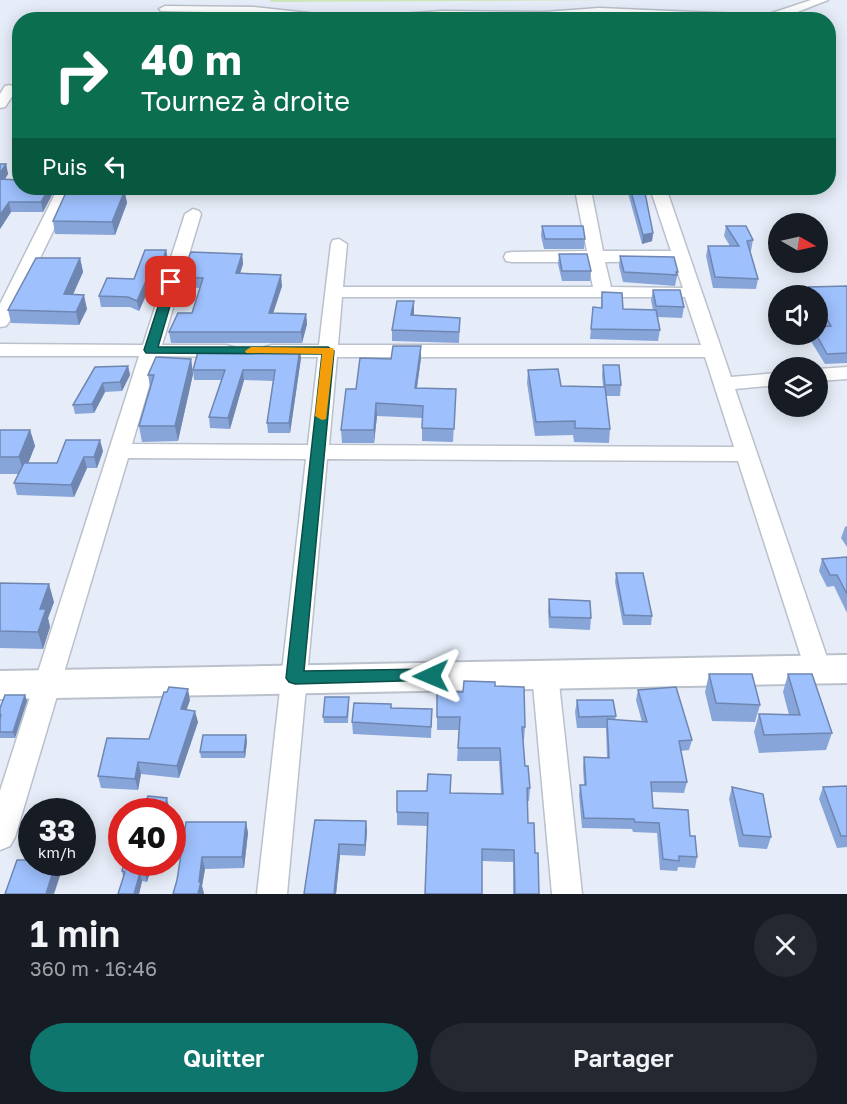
<!DOCTYPE html>
<html lang="fr">
<meta charset="utf-8">
<style>
body{margin:0;font-family:"Golos Text",sans-serif;background:#242831;color:#f1f3f6;height:100vh;display:flex;flex-direction:column;font-size:22px;white-space:nowrap}
*{box-sizing:border-box;margin:0}
p{font-size:20px;color:#9ea1a6}
.icon{flex:none;width:33px;height:33px;fill:none;stroke:currentColor;stroke-width:2;stroke-linecap:round;stroke-linejoin:round}
.map{position:relative;height:894px;overflow:hidden}
.details{display:flex;flex-direction:column;background:#171b24;flex:1}
.details>*{flex:none}
.guide{position:absolute;left:12px;top:12px;width:824px;height:183px;border-radius:24px;box-shadow:0 3px 15px #0003;background:#0b6e4f;color:#fff;overflow:hidden}
.needle{width:39px;rotate:99deg}
.tools{position:absolute;left:768px;top:213px;display:grid;gap:12px}
.tools a{display:grid;place-items:center;width:60px;height:60px;border-radius:50%;background:#171b24;box-shadow:0 3px 15px #0003;font-size:30px}
.speed{position:absolute;left:18px;top:798px;display:flex;gap:12px;font-size:30px;font-weight:700;text-align:center}
.speed>*{display:grid;place-content:center;width:78px;height:78px;border-radius:50%;background:#171b24;box-shadow:0 3px 15px #0003;line-height:1}
.speed small{font-size:15px;font-weight:400}
.speed .limit{border:9px solid #d22;background:#fff;color:#111}
.pin{position:absolute;display:grid;place-items:center;width:51px;height:51px;color:#fff;margin:-26px;border-radius:12px;box-shadow:0 3px 9px #0006}
.me{position:absolute;width:66px;margin:-33px;rotate:269deg;stroke-linejoin:round;filter:drop-shadow(0 0 4px #0008)}
.turn{display:flex;align-items:center;gap:21px;height:126px;padding:0 30px;font-size:27px}
.turn .icon{width:78px;height:78px;stroke-width:2.5}
.turn b{display:block;font-size:42px;line-height:51px}
.then{display:flex;align-items:center;height:57px;padding:0 30px;background:#0003;gap:12px;font-size:22px}
.round{display:grid;place-items:center;flex:none;width:63px;height:63px;border-radius:32px;background:#242831}
.headline{display:flex;align-items:center;justify-content:space-between;height:102px;padding:0 30px}
h1{font-size:36px;font-weight:600;line-height:45px}
.action{display:flex;gap:12px;margin-top:auto;padding:12px 30px}
.action a{flex:1;height:69px;border-radius:36px;background:#0f766e;color:#fff;font-size:24px;font-weight:600;line-height:69px;text-align:center}
.action a+a{background:#242831;color:#f1f3f6}
.map>svg:first-child{display:block}
</style>
<div class="map">
<svg width="847" height="894" viewBox="0 0 847 894">
<rect width="100%" height="100%" fill="#e6edf8"/>
<polygon fill="#cfe6b9" points="270,0 619,0 271,2"/>
<g fill="none" stroke-linecap="round" stroke-linejoin="round">
<defs>
<g id="street">
<polygon points="811,0 828,0 777,20 704,20 599,14 545,20 442,17 368,20 374,16 442,11 545,12 599,8 766,15"/>
<polygon points="165,6 253,7 336,16 342,20 303,20 253,13 161,11 159,9"/>
<polygon points="10,85 17,89 5,107 0,108 0,94 5,86"/>
<polygon points="58,188 74,188 9,322 6,326 0,327 0,304"/>
<path d="M 650,188 L 666,188 L 731,377 L 778,373 L 778,385 L 735,389 L 831,669 L 827,676 L 818,679 L 809,676 L 805,669 L 738,461 L 327,459 L 287,894 L 257,894 L 306,459 L 128,458 L 15,837 L 10,846 L 0,850 L 0,791 L 139,356 L 0,356 L 0,344 L 143,345 L 185,214 L 193,209 L 199,211 L 201,214 L 162,345 L 226,345 L 233,347 L 235,351 L 233,355 L 226,357 L 158,356 L 132,444 L 308,445 L 318,357 L 272,357 L 265,355 L 263,351 L 265,347 L 272,345 L 319,345 L 331,244 L 333,240 L 339,239 L 347,244 L 343,287 L 593,287 L 588,262 L 512,262 L 506,261 L 504,257 L 506,253 L 512,252 L 587,251 L 576,195 L 584,190 L 592,195 L 603,251 L 671,251 ZM 674,261 L 683,288 L 611,287 L 605,262 ZM 342,297 L 685,297 L 701,345 L 338,345 ZM 337,357 L 705,357 L 734,447 L 329,445 Z"/>
<polygon points="847,367 847,379 818,381 818,369"/>
<polygon points="545,664 554,667 558,674 582,894 552,894 532,674 536,667"/>
</g>
<polygon id="secondary" points="847,655 847,683 0,699 0,671"/>
</defs>
<use href="#street" stroke="#bac1cb" stroke-width="3"/>
<use href="#secondary" stroke="#bac1cb" stroke-width="4"/>
<use href="#street" fill="#fff" fill-rule="evenodd"/>
<use href="#secondary" fill="#fff" fill-rule="evenodd"/>
</g>
<g fill="#88a5da">
<polygon points="6,164 8,174 5,179 20,188 54,188 54,191 43,212 11,212 0,229"/>
<polygon points="68,188 126,188 126,191 125,193 127,203 115,235 55,234 53,221"/>
<polygon points="628,188 644,188 653,233 652,241 642,244 628,193"/>
<polygon points="542,226 585,239 584,249 544,249 541,236"/>
<polygon points="726,226 753,240 751,251 750,251 758,279 756,289 713,288 706,256 708,246 730,246 724,236"/>
<polygon points="166,250 168,260 164,273 156,273 139,311 130,307 101,307 99,296 134,279"/>
<polygon points="242,254 243,264 240,273 282,286 273,313 306,314 307,324 302,343 171,343 169,332 192,313 200,288 182,287 180,277"/>
<polygon points="559,254 591,271 590,281 562,281 558,264"/>
<polygon points="620,256 678,272 675,286 623,282 619,266"/>
<polygon points="80,258 83,272 73,294 87,309 79,325 11,323 8,310"/>
<polygon points="847,286 847,363 825,364 809,338 810,334 818,334 823,327 818,318 818,296 807,296 809,287"/>
<polygon points="653,290 684,307 682,318 657,317 660,330 658,341 590,339 593,307 601,308 602,292 623,309 653,310 651,300"/>
<polygon points="414,312 414,315 460,318 459,343 392,341 392,330"/>
<polygon points="421,346 421,358 417,388 456,389 453,442 422,441 422,418 377,416 374,443 342,443 341,430 356,389 391,359"/>
<polygon points="301,358 290,433 268,433 267,423 273,381 244,380 230,429 210,428 209,417 221,380 194,380 193,370"/>
<polygon points="191,359 193,374 178,441 142,442 139,426 150,387 148,375"/>
<polygon points="603,365 621,385 620,396 606,396 610,429 609,443 574,442 573,435 535,436 527,383 528,370 561,386 603,387 602,375"/>
<polygon points="128,366 130,375 122,391 105,392 94,413 75,414 73,405"/>
<polygon points="0,430 30,430 35,446 28,463 57,463 103,451 97,468 87,468 74,497 17,495 14,483 19,474 0,474"/>
<polygon points="847,526 847,547 841,538 845,527"/>
<polygon points="847,557 847,613 834,586 827,587 819,571 822,559"/>
<polygon points="616,573 652,616 651,625 623,625 615,582"/>
<polygon points="0,583 54,602 48,618 50,627 43,649 0,648"/>
<polygon points="549,599 591,618 590,630 549,628 548,611"/>
<polygon points="709,674 760,705 755,722 712,721 705,692"/>
<polygon points="788,674 832,733 826,750 759,753 754,732 759,714 789,715 783,692"/>
<polygon points="495,686 525,727 524,740 523,740 525,766 530,788 529,801 527,801 528,823 535,853 539,894 513,894 513,862 482,861 428,826 397,825 397,812 450,793 501,794 499,761 457,761 459,730 437,730 437,692 463,692"/>
<polygon points="638,690 692,740 689,750 681,751 687,782 684,793 652,792 653,808 690,836 697,857 695,868 678,867 677,871 660,870 657,833 633,832 632,829 582,828 579,795 580,785 584,785 583,767 584,757 607,758 606,728 577,728 575,712 577,700 616,716 615,720 642,722 636,700"/>
<polygon points="25,695 27,701 15,738 0,738 0,708"/>
<polygon points="190,700 186,710 198,722 179,778 141,774 138,790 101,788 98,776 149,739"/>
<polygon points="349,703 348,723 324,723 323,717"/>
<polygon points="391,708 432,709 431,738 353,734 352,722"/>
<polygon points="247,741 245,758 201,758 200,752"/>
<polygon points="732,787 771,837 767,849 739,847 729,799"/>
<polygon points="823,787 847,787 847,847 837,848 819,799"/>
<polygon points="315,820 366,821 367,832 365,856 340,855 336,894 304,894"/>
<polygon points="186,822 246,822 248,833 244,868 205,869 202,886 204,894 173,894 177,880"/>
<polygon points="124,862 153,862 147,882 142,881 139,894 118,894 123,877 122,871"/>
</g>
<g fill="#6f86b1">
<polygon points="6,164 8,174 0,186 0,173"/>
<polygon points="49,188 54,188 54,191 43,212 41,202"/>
<polygon points="120,188 126,188 126,191 125,193 127,203 115,235 112,222"/>
<polygon points="9,202 11,212 0,229 0,215"/>
<polygon points="653,233 652,241 642,244 643,235"/>
<polygon points="166,250 168,260 164,273 162,263"/>
<polygon points="242,254 243,264 237,283 236,273"/>
<polygon points="80,258 83,272 67,308 64,294"/>
<polygon points="154,263 156,273 139,311 137,301"/>
<polygon points="281,275 282,286 270,323 269,313"/>
<polygon points="84,295 87,309 79,325 76,312"/>
<polygon points="414,301 414,312 411,326 411,315"/>
<polygon points="306,314 307,324 302,343 301,332"/>
<polygon points="421,346 421,358 415,400 415,388"/>
<polygon points="300,348 301,358 290,433 289,423"/>
<polygon points="191,359 193,374 178,441 175,426"/>
<polygon points="128,366 130,375 122,391 120,382"/>
<polygon points="243,370 244,380 230,429 228,418"/>
<polygon points="103,383 105,392 94,413 92,404"/>
<polygon points="376,403 377,416 374,443 374,430"/>
<polygon points="30,430 35,446 24,474 19,457"/>
<polygon points="100,440 103,451 97,468 94,457"/>
<polygon points="84,457 87,468 74,497 71,485"/>
<polygon points="49,584 54,602 48,618 50,627 43,649 38,632 40,609"/>
<polygon points="188,689 190,700 183,720 181,709"/>
<polygon points="25,695 27,701 15,738 13,732"/>
<polygon points="195,711 198,722 179,778 177,766"/>
<polygon points="246,735 247,741 245,758 244,752"/>
<polygon points="138,762 141,774 138,790 135,779"/>
<polygon points="167,798 169,807 168,812 163,812"/>
<polygon points="366,821 367,832 365,856 365,845"/>
<polygon points="246,822 248,833 244,868 242,857"/>
<polygon points="339,844 340,855 336,894 334,894"/>
<polygon points="202,857 205,869 202,886 204,894 198,894 199,882"/>
<polygon points="56,862 61,873 54,894 46,894"/>
<polygon points="148,862 153,862 147,882 145,873"/>
<polygon points="140,873 142,881 139,894 134,894"/>
</g>
<g fill="#9ec0fd" stroke="#6f86b1" stroke-width="1.5">
<polygon points="0,164 6,164 0,173"/>
<polygon points="0,179 20,180 20,188 49,188 41,202 9,202 0,215"/>
<polygon points="68,188 120,188 119,190 125,190 112,222 53,221"/>
<polygon points="630,188 644,188 653,233 643,235"/>
<polygon points="542,226 583,226 585,239 545,239"/>
<polygon points="726,226 746,226 753,240 747,241 758,279 715,277 708,246 739,246"/>
<polygon points="145,250 166,250 162,263 154,263 137,301 128,297 99,296 107,278 134,279"/>
<polygon points="191,252 242,254 236,273 281,275 269,313 306,314 301,332 169,332 178,313 192,313 203,278 180,277"/>
<polygon points="559,254 587,254 591,271 562,271"/>
<polygon points="620,256 674,257 678,272 676,272 677,275 624,272"/>
<polygon points="36,258 80,258 64,294 84,295 76,312 8,310"/>
<polygon points="847,286 847,353 827,354 816,334 818,334 818,327 831,326 818,302 818,296 814,296 809,287"/>
<polygon points="653,290 680,290 684,307 656,306"/>
<polygon points="602,292 622,293 623,309 656,310 660,330 591,329 593,307 602,308"/>
<polygon points="397,301 414,301 411,315 460,318 459,332 392,330"/>
<polygon points="393,346 421,346 415,388 456,389 454,429 422,428 423,406 376,403 374,430 341,430 346,389 356,389 360,358 391,359"/>
<polygon points="199,348 300,348 289,423 267,423 275,370 243,370 228,418 209,417 225,370 193,370"/>
<polygon points="156,357 191,359 175,426 139,426 154,375 148,375"/>
<polygon points="603,365 619,365 621,385 605,385"/>
<polygon points="128,366 120,382 103,383 92,404 73,405 95,367"/>
<polygon points="558,369 561,386 605,387 610,429 575,428 575,421 536,422 528,370"/>
<polygon points="0,430 30,430 19,457 0,457"/>
<polygon points="66,440 100,440 94,457 84,457 71,485 14,483 24,463 57,463"/>
<polygon points="847,557 847,594 837,575 830,575 822,559"/>
<polygon points="616,573 643,573 652,616 624,615"/>
<polygon points="0,583 49,584 40,609 46,609 38,632 0,631"/>
<polygon points="549,599 590,601 591,618 550,617"/>
<polygon points="709,674 752,674 760,705 716,703"/>
<polygon points="788,674 812,674 832,733 764,735 759,714 800,715"/>
<polygon points="464,681 495,682 495,686 524,687 525,727 522,727 525,766 528,766 530,788 527,788 528,823 534,823 535,853 538,853 539,894 515,894 514,850 482,849 482,894 425,894 428,813 397,812 397,791 427,791 428,774 451,775 450,793 503,794 500,748 458,748 460,717 437,717 437,692 463,692"/>
<polygon points="169,687 188,689 181,709 195,711 177,766 138,762 135,779 98,776 107,738 149,739 164,692 167,692"/>
<polygon points="676,687 692,740 679,741 687,782 651,782 653,808 688,810 690,836 695,836 697,857 679,856 679,861 663,859 659,823 635,822 634,819 584,818 580,785 586,785 584,757 609,758 607,719 647,722 638,690"/>
<polygon points="5,695 25,695 13,732 0,732 0,719 1,715 0,715 0,708"/>
<polygon points="325,697 349,697 347,717 323,717"/>
<polygon points="577,700 613,700 616,716 579,717"/>
<polygon points="354,703 391,704 391,708 432,709 431,727 352,722"/>
<polygon points="203,735 246,735 244,752 200,752"/>
<polygon points="847,786 847,836 841,836 823,787"/>
<polygon points="732,787 763,794 771,837 743,835"/>
<polygon points="148,796 167,798 163,812 142,812"/>
<polygon points="315,820 366,821 365,845 339,844 334,894 304,894"/>
<polygon points="186,822 246,822 242,857 202,857 199,882 201,882 198,894 173,894 177,880"/>
<polygon points="17,860 32,860 32,862 56,862 46,894 5,894"/>
<polygon points="124,862 148,862 145,873 140,873 134,894 118,894 125,872 122,871"/>
</g>
<polygon fill="#0f766e" stroke="#0a4d48" stroke-width="1.5" points="171,279 177,282 158,347 328,347 334,351 304,671 431,669 437,671 440,676 437,680 295,684 289,682 286,678 322,354 146,353 144,350 166,282"/>
<polygon fill="#f59e0b" points="251,347 333,348 334,351 326,419 322,420 315,416 322,354 246,353 245,351"/>
</svg>
<div class="tools">
<a><svg class="needle" viewBox="-14 -14 28 28"><path d="M0-13l5 13h-10z" fill="#e53935"/><path d="M0 13l5-13h-10z" fill="#9ea1a6"/></svg></a>
<a><svg class="icon" aria-label="sound" viewBox="0 0 24 24"><path d="M4 9h4l5-4v14l-5-4H4zM17 9q2 3 0 6"/></svg></a>
<a><svg class="icon" aria-label="layers" viewBox="0 0 24 24"><path d="M12 4l9 5-9 5-9-5zM3 14l9 5 9-5"/></svg></a>
</div>
<div class="speed"><div>33<small>km/h</small></div><div class="limit">40</div></div>
<div class="pin" style="left:171px;top:282px;background:#d93025"><svg class="icon" aria-label="arrive" viewBox="0 0 24 24"><path d="M6 21V4h12l-3 4 3 4H6"/></svg></div>
<svg class="me" style="left:431px;top:676px" viewBox="-20 -20 40 40"><path d="M0-17L14 15 0 8-14 15z" fill="#0f766e" stroke="#fff" stroke-width="4"/></svg>
<div class="guide">
<div class="turn"><svg class="icon" aria-label="right" viewBox="0 0 24 24"><path d="M7 20v-9h11M14 6l5 5-5 5"/></svg><div><b>40 m</b>Tournez à droite</div></div>
<div class="then">Puis<svg class="icon" aria-label="left" viewBox="0 0 24 24"><path d="M17 20v-9H6M10 6l-5 5 5 5"/></svg></div>
</div>
</div>
<section class="details">
<div class="headline"><div><h1>1 min</h1><p>360 m · 16:46</p></div><a class="round"><svg class="icon" aria-label="close" viewBox="0 0 24 24"><path d="M6 6l12 12M18 6L6 18"/></svg></a></div>
<div class="action"><a>Quitter</a><a>Partager</a></div>
</section>
